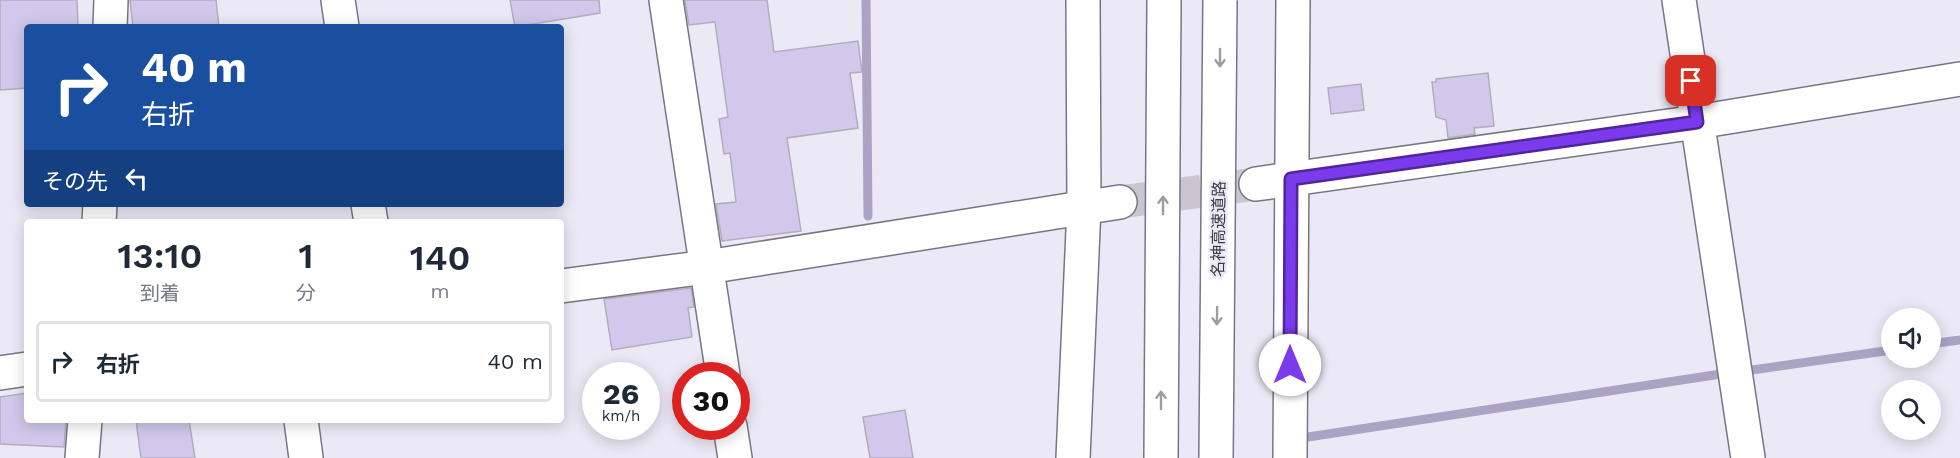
<!DOCTYPE html>
<html lang="ja">
<meta charset="utf-8">
<style>
body{margin:0;font-family:"Work Sans","Noto Sans JP",sans-serif;background:#f6f6f7;color:#1f2937;height:100vh;display:flex;flex-direction:column;font-size:22px;white-space:nowrap}
*{box-sizing:border-box;margin:0}
p{font-size:20px;color:#747a83}
.icon{flex:none;width:33px;height:33px;fill:none;stroke:currentColor;stroke-width:2;stroke-linecap:round;stroke-linejoin:round}
.map{position:relative;flex:1;overflow:hidden}
.panel{position:absolute;left:24px;top:219px;width:540px;height:204px;display:flex;flex-direction:column;background:#fff;border-radius:6px;box-shadow:0 3px 15px #0003}
.panel>*{flex:none}
.top-card{position:absolute;left:24px;top:24px;width:540px;height:183px;border-radius:6px;box-shadow:0 3px 15px #0003;background:#1a4fa0;color:#fff;overflow:hidden}
.tools{position:absolute;left:1881px;top:308px;display:grid;gap:12px}
.tools a{display:grid;place-items:center;width:60px;height:60px;border-radius:50%;background:#fff;box-shadow:0 3px 15px #0003;font-size:30px}
.speed{position:absolute;left:582px;top:362px;display:flex;gap:12px;font-size:30px;font-weight:700;text-align:center}
.speed>*{display:grid;place-content:center;width:78px;height:78px;border-radius:50%;background:#fff;box-shadow:0 3px 15px #0003;line-height:1}
.speed small{font-size:15px;font-weight:400}
.speed .limit{border:9px solid #d22;background:#fff;color:#111}
.pin{position:absolute;display:grid;place-items:center;width:51px;height:51px;color:#fff;margin:-26px;border-radius:12px;box-shadow:0 3px 9px #0006}
.me{position:absolute;width:66px;margin:-33px;rotate:0deg;stroke-linejoin:round;filter:drop-shadow(0 0 4px #0008)}
.turn{display:flex;align-items:center;gap:21px;height:126px;padding:0 18px;font-size:27px}
.turn .icon{width:78px;height:78px;stroke-width:2.5}
.turn b{display:block;font-size:42px;line-height:51px}
.then{display:flex;align-items:center;height:57px;padding:0 18px;background:#0003;gap:12px;font-size:22px}
.eta{display:flex;justify-content:space-evenly;align-items:center;height:102px;text-align:center}
.eta b{font-size:36px;font-weight:600;line-height:42px}
ul{padding:0;list-style:none}
li{display:flex;align-items:center;gap:18px;height:81px;margin:0 12px 9px;padding:0 6px;border:3px solid #e0e1e3;border-radius:6px}
li div{flex:1}
li b{display:block;font-size:22px}
li em{font-style:normal}
.map>svg:first-child{display:block}
</style>
<div class="map">
<svg width="1960" height="458" viewBox="0 0 1960 458">
<rect width="100%" height="100%" fill="#ece9f6"/>
<g fill="none" stroke-linecap="round" stroke-linejoin="round">
<g stroke="#aba3c4" stroke-width="9">
<polyline points="866,0 868,216"/>
<polyline points="1930,344 1960,340"/>
<polyline points="1745,371 1892,350"/>
<polyline points="1308,437 1721,374"/>
</g>
</g>
<g fill="#d1c8eb" stroke="#b1aeba" stroke-width="1.5">
<polygon points="0,0 77,0 78,27 27,27 27,88 0,90"/>
<polygon points="130,0 216,0 219,27 133,27"/>
<polygon points="510,0 599,0 600,13 515,27"/>
<polygon points="685,0 767,0 774,52 858,41 862,72 850,73 858,128 787,138 801,231 722,241 716,204 736,202 730,153 724,154 719,119 728,117 715,22 689,25"/>
<polygon points="1488,73 1494,126 1474,128 1475,134 1448,138 1446,120 1436,117 1432,82 1436,82 1436,79"/>
<polygon points="1361,84 1364,110 1331,114 1328,88"/>
<polygon points="691,288 694,307 688,308 692,337 612,350 604,299"/>
<polygon points="27,393 27,420 66,420 64,447 0,444 0,397"/>
<polygon points="905,410 913,458 870,458 863,417"/>
<polygon points="136,420 189,420 195,458 141,458"/>
</g>
<g fill="none" stroke-linecap="round" stroke-linejoin="round">
<polyline stroke="#c9c6d1" stroke-width="33" stroke-dasharray="33 16" stroke-linecap="butt" points="1120,202 1256,184"/>
<defs>
<g id="minor">
<polyline points="338,0 342,27"/>
<polyline points="666,0 723,375"/>
<polyline points="1679,0 1748,458"/>
<polyline points="110,27 111,0"/>
<polyline points="1256,184 1697,122 1960,79"/>
<polyline points="368,204 371,222"/>
<polyline points="99,222 100,204"/>
<polyline points="561,286 707,267 1120,202"/>
<polyline points="0,373 27,369"/>
<polyline points="301,420 306,458"/>
<polyline points="730,426 735,458"/>
<polyline points="82,458 85,420"/>
<polyline points="1073,458 1084,207 1083,0"/>
<polyline points="1290,458 1293,0"/>
</g>
</defs>
<use href="#minor" stroke="#797682" stroke-width="36"/>
<use href="#minor" stroke="#fff" stroke-width="33"/>
<defs>
<g id="highway-bridge">
<polyline points="1161,458 1164,0"/>
<polyline points="1216,458 1220,0"/>
</g>
</defs>
<use href="#highway-bridge" stroke="#797682" stroke-width="36" stroke-linecap="butt"/>
<use href="#highway-bridge" stroke="#fff" stroke-width="33"/>
</g>
<defs><path id="oneway-shaft" d="M-6 0H5M1.5-3L5.5 0L1.5 3" fill="none" stroke-width="1.6" stroke-linecap="round" stroke-linejoin="round" transform="scale(1.5)"/></defs>
<g stroke="#9d9c9f">
<use href="#oneway-shaft" transform="translate(1220 58) rotate(90)"/>
<use href="#oneway-shaft" transform="translate(1163 205) rotate(-90)"/>
<use href="#oneway-shaft" transform="translate(1217 316) rotate(91)"/>
<use href="#oneway-shaft" transform="translate(1161 400) rotate(-90)"/>
</g>
<g fill="none" stroke-linecap="round" stroke-linejoin="round">
<defs>
<polyline id="route" points="1290,365 1291,179 1697,122 1691,81"/>
</defs>
<use href="#route" stroke="#51269a" stroke-width="15"/>
<use href="#route" stroke="#7c3aed" stroke-width="10"/>
</g>
<g text-anchor="middle" stroke-width="5" stroke-linejoin="round" paint-order="stroke">
<g font-size="16" fill="#3b3a3f" stroke="#ece9f6">
<text transform="translate(1218 229) rotate(-89)" y="6">名神高速道路</text>
</g>
</g>
</svg>
<div class="tools">
<a><svg class="icon" aria-label="sound" viewBox="0 0 24 24"><path d="M4 9h4l5-4v14l-5-4H4zM17 9q2 3 0 6"/></svg></a>
<a><svg class="icon" aria-label="search" viewBox="0 0 24 24"><circle cx="10" cy="10" r="6"/><path d="M15 15l6 6"/></svg></a>
</div>
<div class="speed"><div>26<small>km/h</small></div><div class="limit">30</div></div>
<div class="pin" style="left:1691px;top:81px;background:#d93025"><svg class="icon" aria-label="arrive" viewBox="0 0 24 24"><path d="M6 21V4h12l-3 4 3 4H6"/></svg></div>
<svg class="me" style="left:1290px;top:365px" viewBox="-20 -20 40 40"><circle r="19" fill="#fff"/><path d="M0-13L10 11 0 6-10 11z" fill="#7c3aed"/></svg>
<div class="top-card">
<div class="turn"><svg class="icon" aria-label="right" viewBox="0 0 24 24"><path d="M7 20v-9h11M14 6l5 5-5 5"/></svg><div><b>40 m</b>右折</div></div>
<div class="then">その先<svg class="icon" aria-label="left" viewBox="0 0 24 24"><path d="M17 20v-9H6M10 6l-5 5 5 5"/></svg></div>
</div>
<section class="panel">
<div class="eta">
<div><b>13:10</b><p>到着</p></div>
<div><b>1</b><p>分</p></div>
<div><b>140</b><p>m</p></div>
</div>
<ul>
<li><svg class="icon" aria-label="right" viewBox="0 0 24 24"><path d="M7 20v-9h11M14 6l5 5-5 5"/></svg><div><b>右折</b></div><em>40 m</em></li>
</ul>
</section>
</div>
